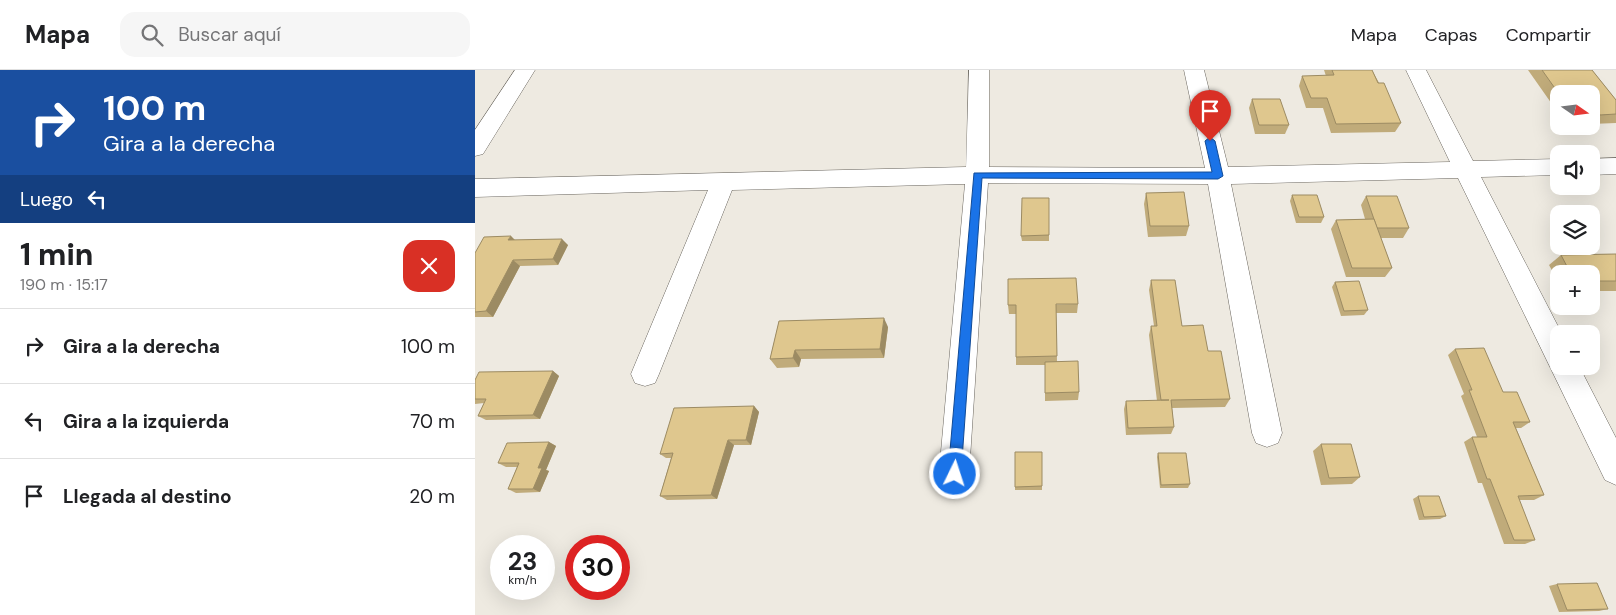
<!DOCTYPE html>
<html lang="es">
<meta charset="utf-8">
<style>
body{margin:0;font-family:"DM Sans",sans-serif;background:#f6f6f6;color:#202124;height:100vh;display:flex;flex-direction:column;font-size:19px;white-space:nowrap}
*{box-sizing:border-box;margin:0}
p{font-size:16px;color:#757577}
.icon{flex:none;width:28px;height:28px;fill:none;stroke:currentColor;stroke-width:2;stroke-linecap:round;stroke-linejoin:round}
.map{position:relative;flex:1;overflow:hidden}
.side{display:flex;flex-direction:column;background:#fff;width:475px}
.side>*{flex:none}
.hud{background:#1a4fa0;color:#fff;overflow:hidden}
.needle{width:32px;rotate:104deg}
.tools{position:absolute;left:1075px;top:15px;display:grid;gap:10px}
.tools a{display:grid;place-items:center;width:50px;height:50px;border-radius:10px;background:#fff;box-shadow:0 5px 20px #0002;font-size:25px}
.speed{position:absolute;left:15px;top:465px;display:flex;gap:10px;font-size:25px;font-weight:700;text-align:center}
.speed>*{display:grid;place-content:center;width:65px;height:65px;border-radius:50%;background:#fff;box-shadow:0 5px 20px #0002;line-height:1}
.speed small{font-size:12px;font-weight:400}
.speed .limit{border:8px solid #d22;background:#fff;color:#111}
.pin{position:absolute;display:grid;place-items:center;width:42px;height:42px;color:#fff;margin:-51px -21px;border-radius:50% 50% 50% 0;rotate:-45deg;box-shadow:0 0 5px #0007}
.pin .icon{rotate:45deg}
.me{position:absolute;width:55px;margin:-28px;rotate:4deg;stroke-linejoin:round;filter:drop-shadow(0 0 4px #0008)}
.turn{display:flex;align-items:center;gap:18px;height:105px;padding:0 20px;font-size:22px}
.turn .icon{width:65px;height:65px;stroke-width:2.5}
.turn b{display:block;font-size:35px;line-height:42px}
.then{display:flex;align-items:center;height:48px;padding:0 20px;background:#0003;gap:10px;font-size:19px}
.round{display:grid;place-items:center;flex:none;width:52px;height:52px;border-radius:15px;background:#f6f6f6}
.overview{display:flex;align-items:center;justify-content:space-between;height:85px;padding:0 20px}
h1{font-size:30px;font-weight:800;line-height:38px}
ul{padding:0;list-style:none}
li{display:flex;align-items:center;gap:15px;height:75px;padding:0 20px;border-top:1px solid #e0e0e0}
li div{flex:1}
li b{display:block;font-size:19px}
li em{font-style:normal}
header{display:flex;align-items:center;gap:30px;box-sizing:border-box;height:70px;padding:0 25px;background:#fff;border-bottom:1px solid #e0e0e0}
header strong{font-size:24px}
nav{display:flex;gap:28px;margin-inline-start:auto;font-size:18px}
.search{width:350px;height:45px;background:#f6f6f6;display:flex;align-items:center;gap:12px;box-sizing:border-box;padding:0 18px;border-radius:15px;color:#757577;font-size:19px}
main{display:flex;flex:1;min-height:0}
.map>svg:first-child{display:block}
</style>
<header>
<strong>Mapa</strong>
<div class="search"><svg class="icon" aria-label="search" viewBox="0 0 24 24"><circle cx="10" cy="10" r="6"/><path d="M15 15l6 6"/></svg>Buscar aquí</div>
<nav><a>Mapa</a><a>Capas</a><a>Compartir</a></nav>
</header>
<main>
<section class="side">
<div class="hud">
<div class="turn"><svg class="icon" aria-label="right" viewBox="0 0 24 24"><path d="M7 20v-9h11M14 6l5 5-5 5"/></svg><div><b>100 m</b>Gira a la derecha</div></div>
<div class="then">Luego<svg class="icon" aria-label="left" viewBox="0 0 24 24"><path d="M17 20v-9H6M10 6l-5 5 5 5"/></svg></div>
</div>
<div class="overview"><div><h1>1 min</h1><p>190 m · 15:17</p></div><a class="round" style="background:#d93025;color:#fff"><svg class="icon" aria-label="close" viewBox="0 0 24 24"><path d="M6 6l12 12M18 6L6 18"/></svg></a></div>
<ul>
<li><svg class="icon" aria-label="right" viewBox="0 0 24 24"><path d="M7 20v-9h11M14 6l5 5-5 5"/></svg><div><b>Gira a la derecha</b></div><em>100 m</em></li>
<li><svg class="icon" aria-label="left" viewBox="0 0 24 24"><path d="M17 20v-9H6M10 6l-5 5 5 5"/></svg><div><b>Gira a la izquierda</b></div><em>70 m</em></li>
<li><svg class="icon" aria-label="arrive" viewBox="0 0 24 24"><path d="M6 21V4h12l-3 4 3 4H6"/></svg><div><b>Llegada al destino</b></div><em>20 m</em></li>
</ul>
</section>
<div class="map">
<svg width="1141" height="545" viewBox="0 0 1141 545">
<rect width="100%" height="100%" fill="#eeeae1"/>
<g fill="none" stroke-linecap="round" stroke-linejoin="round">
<defs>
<g id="minor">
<polygon points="40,0 60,0 8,84 0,86 0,60"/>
<polygon points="494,0 514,0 514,97 730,98 709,0 729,0 753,97 975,92 931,0 951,0 998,91 1084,89 1084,105 1006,107 1087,264 1084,264 1084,296 1104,296 1141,368 1141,415 1130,410 983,108 756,114 807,363 803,373 792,377 781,373 777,363 733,114 513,113 494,404 490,415 479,419 468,415 464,404 490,114 257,120 184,304 180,313 170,316 160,313 156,304 233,120 0,127 0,109 491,97"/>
<polygon points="1141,88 1141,104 1116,105 1116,89"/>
</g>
</defs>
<use href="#minor" stroke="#69655e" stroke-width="1"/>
<use href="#minor" fill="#fff" fill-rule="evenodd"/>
</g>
<g fill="#c0ab7a">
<polygon points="849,0 897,0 926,53 920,62 856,63 848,38 831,38 824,16 827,6 851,6"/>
<polygon points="1053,0 1117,0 1141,30 1141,53 1116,54 1116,24 1084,24 1084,37 1079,37"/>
<polygon points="777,29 814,55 810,64 780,64 774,38"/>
<polygon points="671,123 714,156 711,166 673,167 669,134"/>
<polygon points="817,125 849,147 846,153 821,153 815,131"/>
<polygon points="891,126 934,158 928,168 906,168 917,198 910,207 871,207 856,159 861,150 890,149 886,135"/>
<polygon points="574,128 574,171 547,171 546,166"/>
<polygon points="40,170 93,175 83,195 45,196 18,247 0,247 0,183"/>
<polygon points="1141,184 1141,221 1116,221 1116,204 1084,204 1084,213 1074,195 1086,185"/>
<polygon points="676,210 707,256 733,281 755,329 750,337 697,338 699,357 696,364 651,365 649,339 651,331 682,331 674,265 676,256 679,256 674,220"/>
<polygon points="860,212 893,240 889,245 866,246 857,217"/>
<polygon points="603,234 602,243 581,243 582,292 604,322 603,330 570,331 570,295 541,295 541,244 534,244 533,235"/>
<polygon points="304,251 413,257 409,288 326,289 324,297 302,298 295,289"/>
<polygon points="980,279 1028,322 1055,352 1046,358 1041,358 1069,425 1059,430 1044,430 1060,470 1050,474 1029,474 1007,413 1003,413 989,372 997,367 1002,367 986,326 989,324 973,285"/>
<polygon points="78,301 84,306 65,349 11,350 3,346 9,333 0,334 0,310"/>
<polygon points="279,336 284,342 276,375 259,375 242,429 192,430 185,426 196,388 191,388 185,384"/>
<polygon points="74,372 81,376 71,400 74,401 65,422 41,423 33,419 42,397 31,397 23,393"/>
<polygon points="846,374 885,407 877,414 846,415 838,381"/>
<polygon points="567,382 567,420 540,420 540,417"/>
<polygon points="683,383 715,414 713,418 685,418 682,387"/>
<polygon points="943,426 971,446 965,449 944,450 938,429"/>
<polygon points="1082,514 1133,539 1124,541 1084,542 1074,516"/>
</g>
<g fill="#9c8b63">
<polygon points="36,166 42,172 33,170"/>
<polygon points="87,169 93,175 83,195 78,189"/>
<polygon points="38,190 45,196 18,247 11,241"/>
<polygon points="409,248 413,257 409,288 405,279"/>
<polygon points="320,280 326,289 324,297 318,288"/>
<polygon points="78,301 84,306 65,349 58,345"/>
<polygon points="279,336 284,342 276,375 271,370"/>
<polygon points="253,370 259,375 242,429 236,425"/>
<polygon points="74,372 81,376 71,400 74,401 65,422 58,419 63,398"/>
</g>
<g fill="#dfc78e" stroke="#9c8b63">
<polygon points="857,0 897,0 903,13 909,13 926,53 861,54 852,28 836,28 827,6 859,5"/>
<polygon points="1067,0 1117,0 1141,30 1141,44 1125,45 1116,33 1116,24 1084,24"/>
<polygon points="777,29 805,29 814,55 784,55"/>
<polygon points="709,122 714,156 675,156 671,123"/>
<polygon points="817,125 842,125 849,147 824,147"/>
<polygon points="891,126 922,126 934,158 902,158"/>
<polygon points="547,128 574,128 574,165 546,166"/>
<polygon points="899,149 917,198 877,198 861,150"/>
<polygon points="36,166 33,170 87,169 78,189 38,190 11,241 0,242 0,183 9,167"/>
<polygon points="1141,184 1141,211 1116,211 1116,204 1096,204 1086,185"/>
<polygon points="601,208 603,234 581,234 582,286 541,287 541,235 533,235 533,209"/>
<polygon points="676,210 700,210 707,256 728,255 733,281 746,281 755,329 696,330 699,357 653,358 651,331 694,330 686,330 676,256 682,256"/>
<polygon points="884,211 893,240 869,241 860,212"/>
<polygon points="409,248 405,279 320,280 318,288 295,289 304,251"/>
<polygon points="1009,278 1028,322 1042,322 1055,352 1038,352 1069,425 1043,426 1060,470 1039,470 1015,409 1012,409 997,367 1012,367 994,320 997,320 980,279"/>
<polygon points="603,291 604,322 570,323 570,292"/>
<polygon points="78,301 58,345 3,346 11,329 0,329 0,310 4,302"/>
<polygon points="279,336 271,370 253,370 236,425 185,426 198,383 185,384 199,338"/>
<polygon points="74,372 63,398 67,398 58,419 33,419 44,393 23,393 32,373"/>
<polygon points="846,374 876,374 885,407 854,408"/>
<polygon points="540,382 567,382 567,416 540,417"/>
<polygon points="683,383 711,383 715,414 686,415"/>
<polygon points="943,426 964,426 971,446 949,447"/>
<polygon points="1122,513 1133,539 1092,540 1082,514"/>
</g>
<polygon fill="#1a73e8" stroke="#114b97" points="735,67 740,71 748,106 743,109 507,108 486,404 484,408 480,410 475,408 473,404 499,103 737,102 730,71"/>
</svg>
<div class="tools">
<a><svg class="needle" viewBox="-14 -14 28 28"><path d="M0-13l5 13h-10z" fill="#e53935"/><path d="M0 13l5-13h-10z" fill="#757577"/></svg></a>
<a><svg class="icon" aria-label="sound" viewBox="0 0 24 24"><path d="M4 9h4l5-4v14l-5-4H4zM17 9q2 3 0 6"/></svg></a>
<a><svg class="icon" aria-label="layers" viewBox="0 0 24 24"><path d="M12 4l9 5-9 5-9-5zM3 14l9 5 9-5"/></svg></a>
<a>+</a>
<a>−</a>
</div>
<div class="speed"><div>23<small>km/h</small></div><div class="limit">30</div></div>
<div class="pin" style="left:735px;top:71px;background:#d93025"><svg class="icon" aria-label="arrive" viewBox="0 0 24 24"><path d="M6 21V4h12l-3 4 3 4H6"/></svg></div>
<svg class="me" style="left:480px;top:404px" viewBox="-20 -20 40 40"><circle r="17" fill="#1a73e8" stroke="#fff" stroke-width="3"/><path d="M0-11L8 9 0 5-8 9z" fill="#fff"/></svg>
</div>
</main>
